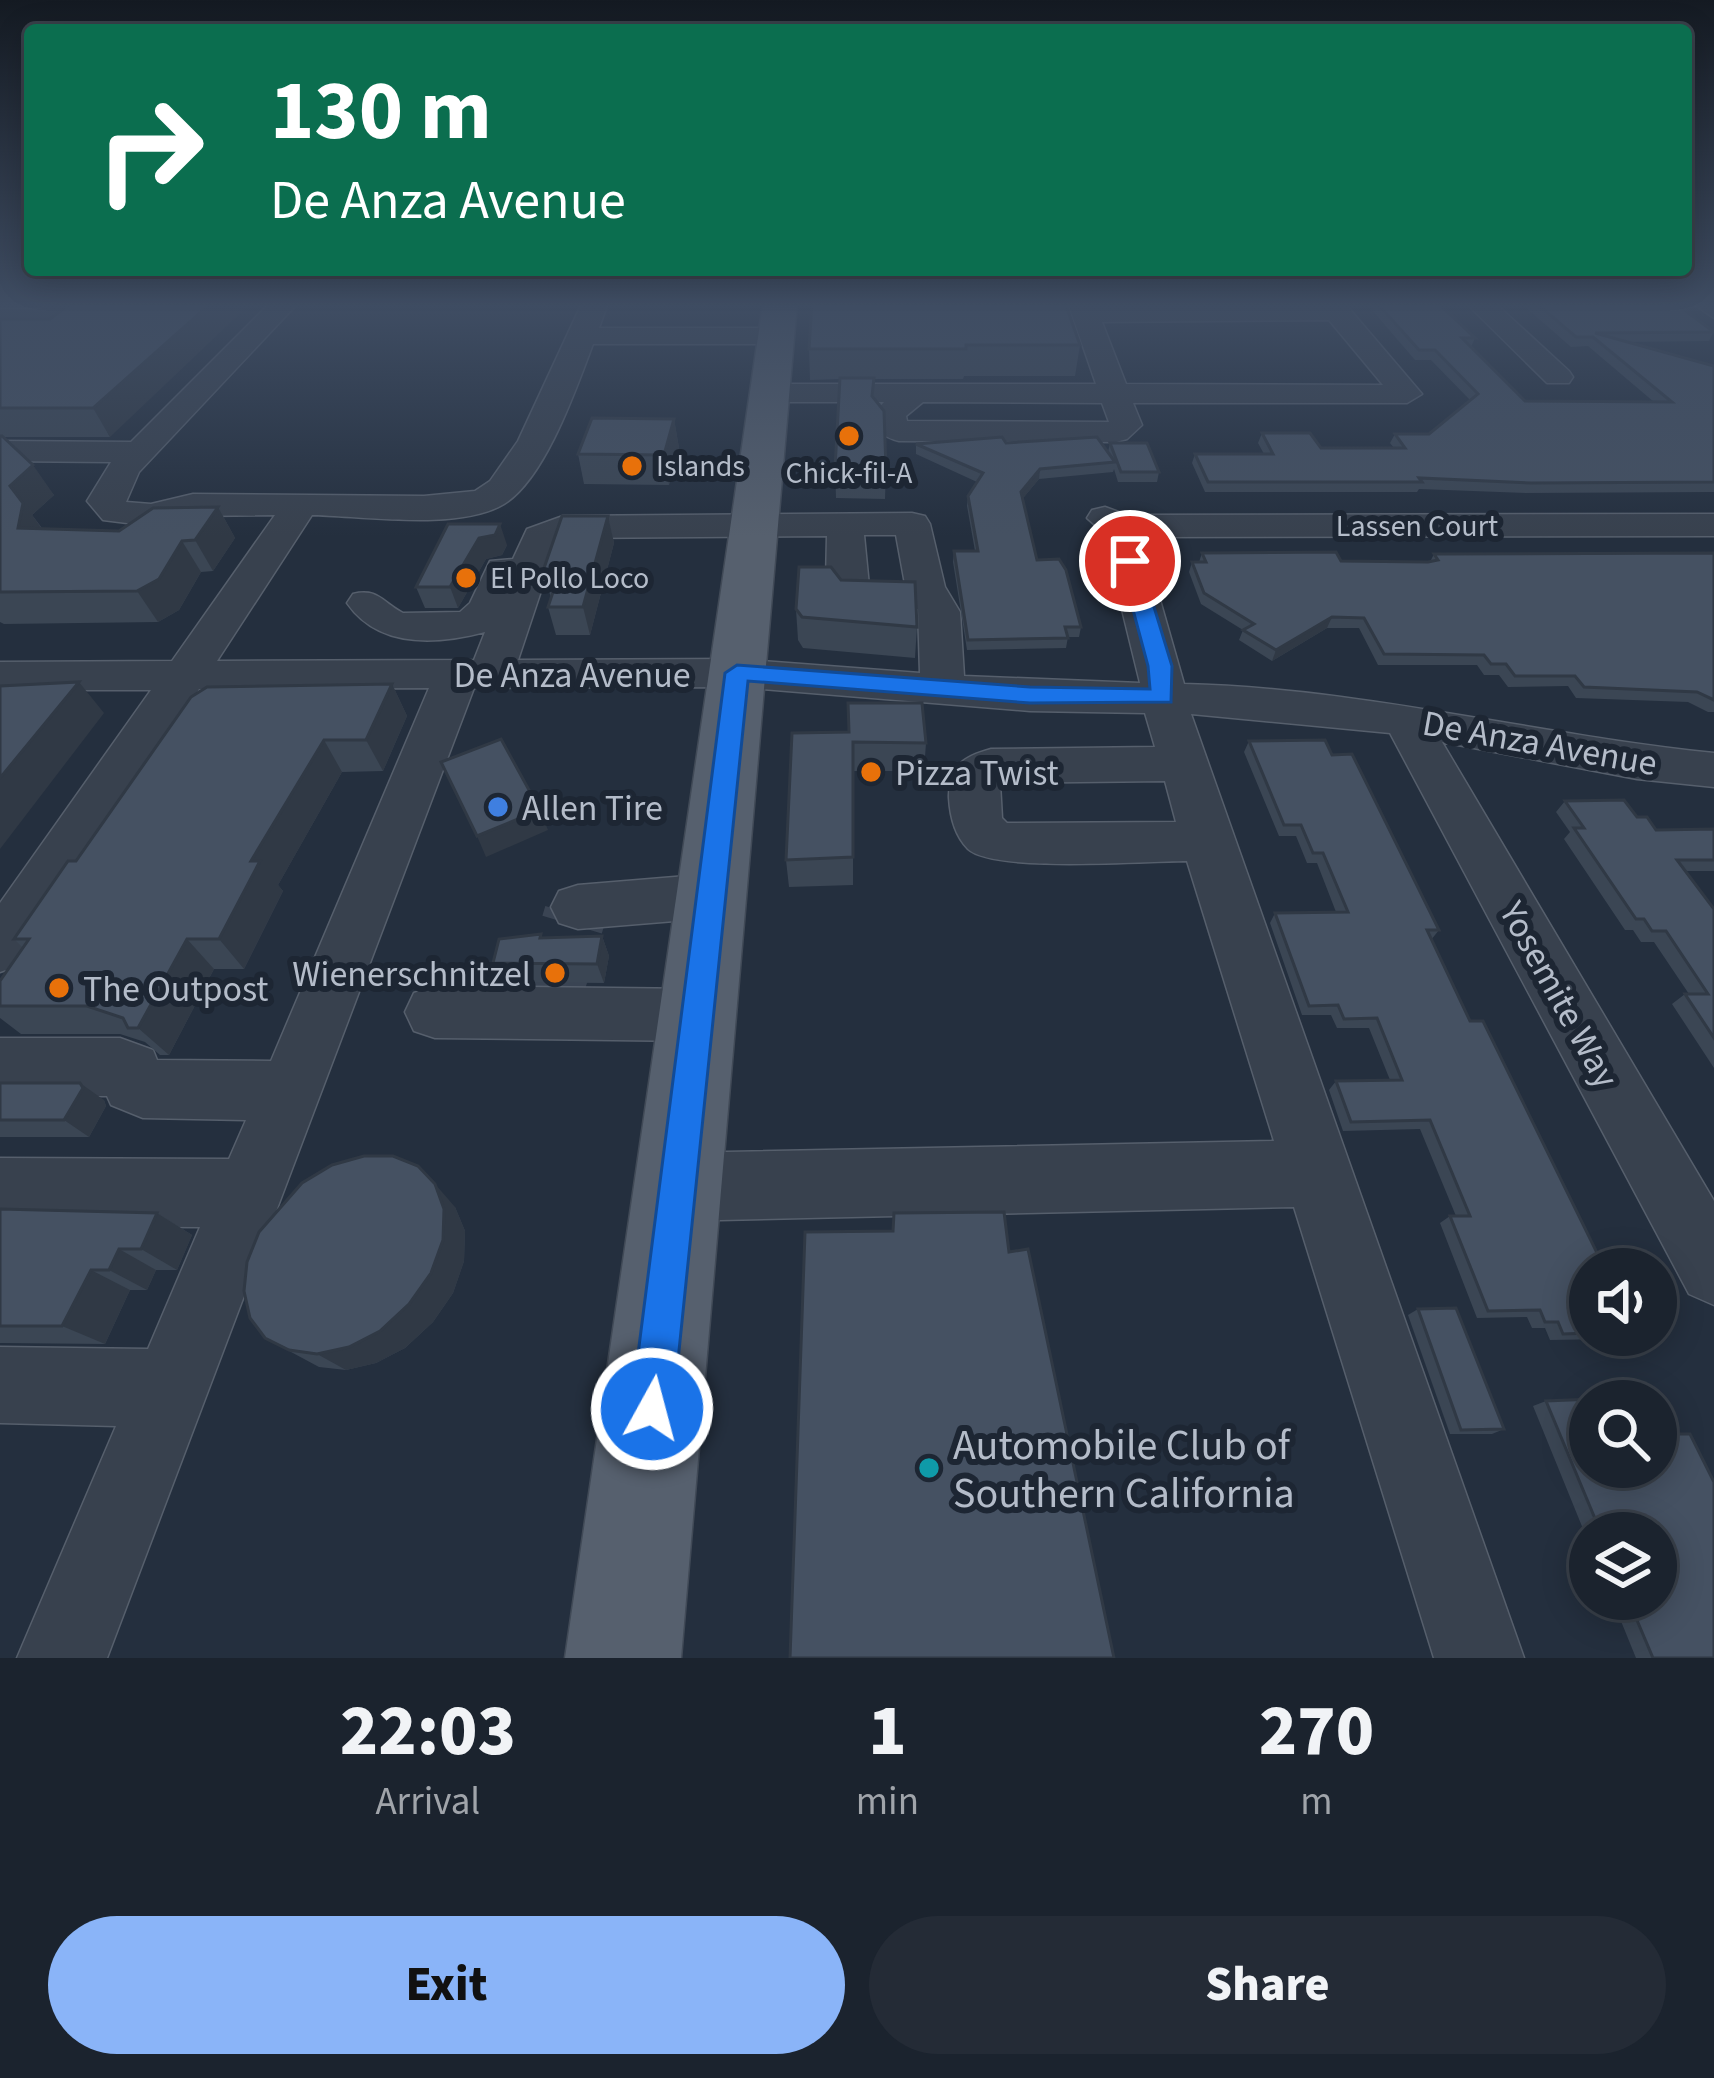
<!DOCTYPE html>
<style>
body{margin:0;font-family:"Source Sans 3",sans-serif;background:#242b36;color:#f1f3f6;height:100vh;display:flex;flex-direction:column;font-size:45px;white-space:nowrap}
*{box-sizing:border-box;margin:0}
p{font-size:39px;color:#a0a4aa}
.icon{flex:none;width:66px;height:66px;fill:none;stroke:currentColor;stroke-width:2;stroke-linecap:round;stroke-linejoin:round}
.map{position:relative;height:1658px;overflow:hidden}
.panel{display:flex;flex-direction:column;background:#1b232e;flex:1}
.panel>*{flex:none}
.banner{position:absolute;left:24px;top:24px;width:1668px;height:252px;border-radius:12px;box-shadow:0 6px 30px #0003,0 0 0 3px #39404a;background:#0b6e4f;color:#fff;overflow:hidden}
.fabs{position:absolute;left:1569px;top:1248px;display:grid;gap:24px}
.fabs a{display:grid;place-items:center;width:108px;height:108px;border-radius:50%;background:#1b232e;box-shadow:0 6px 30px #0003,0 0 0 3px #39404a;font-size:60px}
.pin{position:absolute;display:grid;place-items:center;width:102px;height:102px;color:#fff;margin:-51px;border:6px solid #fff;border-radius:50%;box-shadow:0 3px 12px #0007}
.me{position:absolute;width:132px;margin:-66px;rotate:7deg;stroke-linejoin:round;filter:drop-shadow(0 0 9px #0008)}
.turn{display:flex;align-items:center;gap:42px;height:252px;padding:0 48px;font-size:54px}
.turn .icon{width:156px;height:156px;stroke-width:2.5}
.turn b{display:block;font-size:84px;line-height:102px}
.eta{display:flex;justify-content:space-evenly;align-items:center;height:204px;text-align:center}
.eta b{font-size:72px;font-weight:800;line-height:84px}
.action{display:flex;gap:24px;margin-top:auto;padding:24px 48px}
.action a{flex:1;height:138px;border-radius:72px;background:#8ab4f8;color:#111;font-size:48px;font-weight:800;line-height:138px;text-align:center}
.action a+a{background:#242b36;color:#f1f3f6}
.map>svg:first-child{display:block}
</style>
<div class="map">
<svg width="1714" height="1658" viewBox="0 0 1714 1658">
<rect width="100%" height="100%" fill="#242f3e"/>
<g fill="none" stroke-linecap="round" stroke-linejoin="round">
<polyline stroke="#3a4453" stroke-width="50" stroke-dasharray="50 24" stroke-linecap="butt" points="573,918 578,907"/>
<polyline stroke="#3a4453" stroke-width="62" stroke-dasharray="62 32" stroke-linecap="butt" points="561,1013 551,995 575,915"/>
<defs>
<g id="minor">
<polygon points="48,303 79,303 57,323 0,325 0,309 41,309"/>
<path d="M 270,303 L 298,303 L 139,472 L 126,502 L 151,504 L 193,494 L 424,496 L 475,491 L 490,481 L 518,441 L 582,303 L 608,303 L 599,328 L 776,328 L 790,336 L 776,344 L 593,344 C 576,389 545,479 504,504 C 459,531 363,516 312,515 L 217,661 L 474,660 L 485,632 C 436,645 378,648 347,603 L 353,594 C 378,588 382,602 403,613 L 460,612 L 470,603 L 490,561 L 513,559 L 527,529 L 563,516 L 912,513 L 925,516 L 930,524 L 945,587 L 960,612 L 964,676 L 1140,683 L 1103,532 L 1087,518 L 1092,510 L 1105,507 L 1127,515 L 1714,514 L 1714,536 L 1142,537 L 1184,684 C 1363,688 1536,735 1714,753 L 1714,787 L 1637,779 L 1442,742 L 1714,1201 L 1714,1305 L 1689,1294 L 1390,733 L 1191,714 L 1524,1658 L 1434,1658 L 1294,1207 L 677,1221 L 653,1211 L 643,1187 L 653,1163 L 677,1153 L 1274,1141 L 1187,861 C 1146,861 994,873 968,849 C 955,836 950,816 949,798 C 948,767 962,757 991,749 L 1155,747 L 1145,713 L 1030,711 L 737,687 L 474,688 L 107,1658 L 17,1658 L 116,1426 L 0,1423 L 0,1347 L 148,1349 L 200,1227 L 0,1226 L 0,1158 L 229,1159 L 246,1120 L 143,1118 L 111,1105 L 107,1096 L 0,1096 L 0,1038 L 120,1038 L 153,1050 L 157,1060 L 271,1061 L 429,688 L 199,689 L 20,965 L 0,972 L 0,903 L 151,690 L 0,690 L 0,662 L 172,661 L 275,515 L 193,516 L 151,526 L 103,520 L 87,501 L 111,462 L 0,461 L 0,441 L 131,442 ZM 864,535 L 896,535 L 905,584 L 901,587 L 869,586 ZM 827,536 L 826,581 L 842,607 L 918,609 L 920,673 L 737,659 L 518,660 L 557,543 L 569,538 ZM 1165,781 L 1176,822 L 1007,823 L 1002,818 L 1000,783 Z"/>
<path d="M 1068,303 L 1347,306 L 1422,394 L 1407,403 L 1133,403 L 1142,425 L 1127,439 L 1116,442 L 899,441 C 882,437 876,430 874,413 L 884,402 L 770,402 L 755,393 L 770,384 L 1096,384 ZM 1329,320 L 1383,385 L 1126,384 L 1102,322 ZM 923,402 L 1102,403 L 1109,422 L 907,421 L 906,416 Z"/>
<polygon points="1466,303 1495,303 1569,371 1573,377 1569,383 1547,383"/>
<polygon points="1692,303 1714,303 1714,318"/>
<polygon points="711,874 730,881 738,896 730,911 711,918 578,929 559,923 551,907 559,891 578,885"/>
<polygon points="435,986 697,989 718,996 727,1015 718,1034 697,1041 435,1038 414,1031 405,1012 414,993"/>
</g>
<polygon id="major" points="763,303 797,303 681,1658 565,1658"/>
</defs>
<use href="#minor" stroke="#565f6c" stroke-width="3"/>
<use href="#major" stroke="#414a57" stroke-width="3"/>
<use href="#minor" fill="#38414e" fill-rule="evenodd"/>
<use href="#major" fill="#56606e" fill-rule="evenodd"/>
</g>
<g fill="#3b4654">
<polygon points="812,303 1080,345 1075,376 964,376 963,379 874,379 874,398 886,469 885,499 836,498 835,468 840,379 810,380 809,349"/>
<polygon points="1366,303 1438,303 1475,338 1471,347 1525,401 1654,402 1588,346 1571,347 1521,303 1675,303 1714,331 1709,341 1625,342 1714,366 1714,492 1526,493 1419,489 1417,492 1205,492 1192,463 1195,454 1264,454 1258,443 1262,433 1321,448 1394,448 1390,443 1395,434 1429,434 1470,400 1431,360 1415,360"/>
<polygon points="0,319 50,319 110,437 3,437 54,495 32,515 42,528 119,531 218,507 235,538 213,571 201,572 179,610 158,622 4,624 0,622"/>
<polygon points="674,419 679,448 669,485 584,484 578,454"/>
<polygon points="1110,443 1159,472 1157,482 1118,482 1114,469 1113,472 1039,479 1023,498 1037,560 1081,627 1079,637 1068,637 1066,648 967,650 953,562 954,551 975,551 967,506 968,496 977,482 916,454 916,444 1108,452"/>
<polygon points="608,516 614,543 590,635 556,635 548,607 551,598 543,571"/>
<polygon points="507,545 502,555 486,559 458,608 425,608 416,587"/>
<polygon points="1202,553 1341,561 1430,562 1434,554 1714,553 1714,712 1708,712 1688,702 1576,698 1568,686 1508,687 1499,675 1484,675 1477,665 1378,665 1359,628 1327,628 1272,661 1239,640 1243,630 1201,604 1189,572 1192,562 1199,562"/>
<polygon points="841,580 917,627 915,658 803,648 798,640 796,609"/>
<polygon points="392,684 407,716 383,771 342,772 278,885 283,891 244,969 214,969 169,1055 160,1055 145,1042 120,1034 21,1034 0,1018 0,981 23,948 14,939 76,861"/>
<polygon points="792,733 926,743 924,771 853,771 853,885 789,887 786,860"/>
<polygon points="1249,741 1332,755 1439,930 1431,940 1590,1269 1590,1335 1617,1335 1608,1339 1550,1340 1545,1328 1532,1328 1527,1317 1477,1318 1440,1223 1450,1216 1456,1216 1420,1129 1343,1131 1329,1090 1336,1081 1390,1080 1369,1028 1337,1028 1331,1015 1302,1015 1270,923 1275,913 1336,912 1317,863 1307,863 1296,836 1279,836 1244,752"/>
<polygon points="1565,801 1637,817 1656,830 1714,829 1714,871 1685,871 1714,909 1714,1068 1672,1004 1685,994 1689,994 1654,942 1641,942 1633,930 1625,930 1564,839 1570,832 1556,812"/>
<polygon points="602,936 609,956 604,983 503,982 493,963 542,938"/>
<polygon points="0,1083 104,1100 106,1106 89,1137 0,1137"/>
<polygon points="455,1207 465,1231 464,1261 453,1293 433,1322 405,1348 376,1363 346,1370 319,1367 265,1338"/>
<polygon points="0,1209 157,1213 192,1235 177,1270 156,1270 147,1290 130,1290 105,1344 0,1343"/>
<polygon points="1418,1309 1504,1429 1492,1434 1450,1434 1408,1315"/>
<polygon points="1546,1401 1659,1434 1714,1658 1636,1658 1612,1599 1656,1599 1656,1533 1590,1533 1590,1546 1533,1406"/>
</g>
<g fill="#303945">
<polygon points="211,303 251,303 110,437 93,408"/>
<polygon points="674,419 679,448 669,485 664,455"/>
<polygon points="33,465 54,495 32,515 45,533 18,528 10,486"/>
<polygon points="1040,469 1039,479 1020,502 1021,492"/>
<polygon points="218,507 235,538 213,571 195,540"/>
<polygon points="608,516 614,543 590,635 583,607"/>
<polygon points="500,524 507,545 502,555 486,559 458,608 450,587 479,538"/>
<polygon points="182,541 201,572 179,610 158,622 137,591"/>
<polygon points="1332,617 1327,628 1272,661 1276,650"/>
<polygon points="79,682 104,713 0,849 0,778"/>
<polygon points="392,684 407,716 383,771 366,740"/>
<polygon points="324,740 342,772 278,885 283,891 244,969 219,939 251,861"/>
<polygon points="540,810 548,830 486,857 477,836"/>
<polygon points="602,936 609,956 604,983 597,964"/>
<polygon points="187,939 214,969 169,1055 138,1028"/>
<polygon points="80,1083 104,1100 106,1106 89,1137 64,1120"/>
<polygon points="435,1184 455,1207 465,1231 464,1261 453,1293 433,1322 405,1348 376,1363 346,1370 317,1354"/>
<polygon points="157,1213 192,1235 177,1270 141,1249"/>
<polygon points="119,1249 156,1270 147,1290 109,1270"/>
<polygon points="91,1270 130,1290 105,1344 62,1326"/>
</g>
<g fill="#455162" stroke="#303945" stroke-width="3">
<polygon points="71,303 211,303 93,408 0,408 0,319 50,319"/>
<polygon points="812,303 1065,303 1080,345 966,345 966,349 809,349"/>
<polygon points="1377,303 1438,303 1475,338 1462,338 1525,401 1672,402 1593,337 1576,337 1536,303 1675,303 1714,332 1595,333 1714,366 1714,482 1531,483 1419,478 1422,482 1208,482 1195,454 1273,454 1262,433 1310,433 1321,448 1405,448 1395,434 1429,434 1478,394 1435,350 1419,350"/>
<polygon points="840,378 874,378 872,396 884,411 886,469 835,468"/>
<polygon points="592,418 674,419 664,455 578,454"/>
<polygon points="0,436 2,436 33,465 10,486 23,503 18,528 119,531 153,508 218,507 195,540 182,541 159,579 137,591 0,592"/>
<polygon points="1002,437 1006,443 1097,437 1115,462 1040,469 1021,492 1037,560 1059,559 1066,570 1081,627 1065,627 1068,638 968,640 954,551 978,551 968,496 983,473 916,444"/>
<polygon points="1110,443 1147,443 1159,472 1121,472"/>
<polygon points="562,516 608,516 583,607 548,607 560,571 543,571"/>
<polygon points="448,524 500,524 495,535 479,538 450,587 416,587"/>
<polygon points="1336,552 1341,561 1428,562 1438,560 1434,554 1714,553 1714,700 1697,692 1584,687 1575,676 1515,676 1506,664 1491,664 1484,655 1384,654 1364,618 1332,617 1276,650 1243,630 1254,624 1204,593 1192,562 1206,562 1202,553"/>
<polygon points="799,567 831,567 841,580 915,582 917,627 802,617 796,609"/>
<polygon points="79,682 0,778 0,686"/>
<polygon points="392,684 366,740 324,740 251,861 260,861 219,939 187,939 138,1028 128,1028 123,1018 87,1006 0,1006 0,981 29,939 14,939 68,861 76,861 191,697 207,687"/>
<polygon points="848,703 922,703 926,743 853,742 853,857 786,860 792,733 849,732"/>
<polygon points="501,739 540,810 477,836 441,762"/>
<polygon points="1325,740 1332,755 1352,754 1439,930 1427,930 1470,1021 1483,1021 1605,1269 1590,1269 1590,1333 1563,1334 1558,1322 1545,1322 1540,1310 1488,1311 1450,1216 1470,1216 1430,1120 1351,1122 1336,1081 1402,1080 1377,1018 1344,1019 1338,1005 1309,1006 1275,913 1348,912 1323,853 1313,853 1301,825 1284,825 1249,741"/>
<polygon points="1624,800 1637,817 1647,817 1656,830 1714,829 1714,860 1677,860 1714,909 1714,1038 1685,994 1708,994 1666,931 1652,931 1644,919 1636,919 1574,828 1584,828 1565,801"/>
<polygon points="541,934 540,938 602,936 597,964 493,963 499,939"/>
<polygon points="0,1083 80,1083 83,1088 64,1120 0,1120"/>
<polygon points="364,1156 393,1156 418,1166 435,1184 444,1209 443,1240 431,1273 409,1304 380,1331 349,1347 317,1354 289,1350 265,1338 250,1318 244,1291 247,1262 259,1232 302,1183 332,1165"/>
<polygon points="0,1209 157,1213 141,1249 119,1249 109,1270 91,1270 62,1326 0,1326"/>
<polygon points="1004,1212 1009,1252 1028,1249 1114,1658 790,1658 805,1232 893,1231 894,1213"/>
<polygon points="1456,1308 1504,1429 1461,1430 1418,1309"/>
<polygon points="1641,1397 1643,1401 1590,1401 1590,1467 1656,1467 1656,1428 1659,1434 1690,1434 1714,1482 1714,1658 1653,1658 1628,1599 1656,1599 1656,1533 1601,1533 1546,1401"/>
</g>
<linearGradient id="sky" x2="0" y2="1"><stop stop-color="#141a22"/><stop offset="0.57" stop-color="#3f4d63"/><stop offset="1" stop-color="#3f4d63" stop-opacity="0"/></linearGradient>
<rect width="1714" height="536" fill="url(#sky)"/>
<polygon fill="#1a73e8" stroke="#114b97" stroke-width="3" points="1130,555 1140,561 1172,666 1171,702 1030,703 748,681 673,1409 667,1424 652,1430 637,1424 631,1409 725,673 737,665 1030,687 1150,689 1148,666 1120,561"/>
<g fill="#e8710a" stroke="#1d2633" stroke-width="4.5">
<circle cx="849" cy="436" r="12"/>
<circle cx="632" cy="466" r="12"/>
<circle cx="466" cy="578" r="12"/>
<circle cx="871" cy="772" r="12"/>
<circle cx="555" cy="973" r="12"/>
<circle cx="59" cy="988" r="12"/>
</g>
<circle fill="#3f7fe0" stroke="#1d2633" stroke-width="4.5" cx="498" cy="807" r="12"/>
<circle fill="#0f9aa8" stroke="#1d2633" stroke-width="4.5" cx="929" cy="1468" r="12"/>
<g text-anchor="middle" stroke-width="12" stroke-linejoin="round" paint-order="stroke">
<g font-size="30" fill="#b4bcc9" stroke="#1d2633" text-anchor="start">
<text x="656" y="476">Islands</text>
<text x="849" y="483" text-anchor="middle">Chick-fil-A</text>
<text x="490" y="588">El Pollo Loco</text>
</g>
<g font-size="30" fill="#b4bcc9" stroke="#1d2633">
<text x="1417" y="536">Lassen Court</text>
</g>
<g font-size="36" fill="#b4bcc9" stroke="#1d2633">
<text x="572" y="687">De Anza Avenue</text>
<text transform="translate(1540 742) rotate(10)" y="13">De Anza Avenue</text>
<text transform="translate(1560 994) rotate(61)" y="13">Yosemite Way</text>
</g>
<g font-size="36" fill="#b4bcc9" stroke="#1d2633" text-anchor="start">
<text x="895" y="785">Pizza Twist</text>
<text x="522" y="820">Allen Tire</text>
<text x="531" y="986" text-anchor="end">Wienerschnitzel</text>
<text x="83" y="1001">The Outpost</text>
</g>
<g font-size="42" fill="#b4bcc9" stroke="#1d2633" text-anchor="start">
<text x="953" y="1459">Automobile Club of<tspan x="953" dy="48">Southern California</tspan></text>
</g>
</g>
</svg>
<div class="fabs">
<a><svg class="icon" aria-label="sound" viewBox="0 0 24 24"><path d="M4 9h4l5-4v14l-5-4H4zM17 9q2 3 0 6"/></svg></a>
<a><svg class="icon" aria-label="search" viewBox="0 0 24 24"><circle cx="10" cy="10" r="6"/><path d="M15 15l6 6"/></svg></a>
<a><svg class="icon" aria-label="layers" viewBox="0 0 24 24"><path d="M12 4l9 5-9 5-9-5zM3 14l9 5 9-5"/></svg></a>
</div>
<div class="pin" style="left:1130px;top:561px;background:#d93025"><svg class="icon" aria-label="arrive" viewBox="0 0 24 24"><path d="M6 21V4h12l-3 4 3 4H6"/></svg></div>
<svg class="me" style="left:652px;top:1409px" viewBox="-20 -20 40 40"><circle r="17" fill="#1a73e8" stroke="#fff" stroke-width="3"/><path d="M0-11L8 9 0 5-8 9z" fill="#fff"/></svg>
<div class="banner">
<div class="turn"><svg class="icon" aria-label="right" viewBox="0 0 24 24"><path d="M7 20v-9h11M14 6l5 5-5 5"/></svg><div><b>130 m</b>De Anza Avenue</div></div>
</div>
</div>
<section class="panel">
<div class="eta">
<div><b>22:03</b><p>Arrival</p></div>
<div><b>1</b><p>min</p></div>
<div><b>270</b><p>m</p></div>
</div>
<div class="action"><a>Exit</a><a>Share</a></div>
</section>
